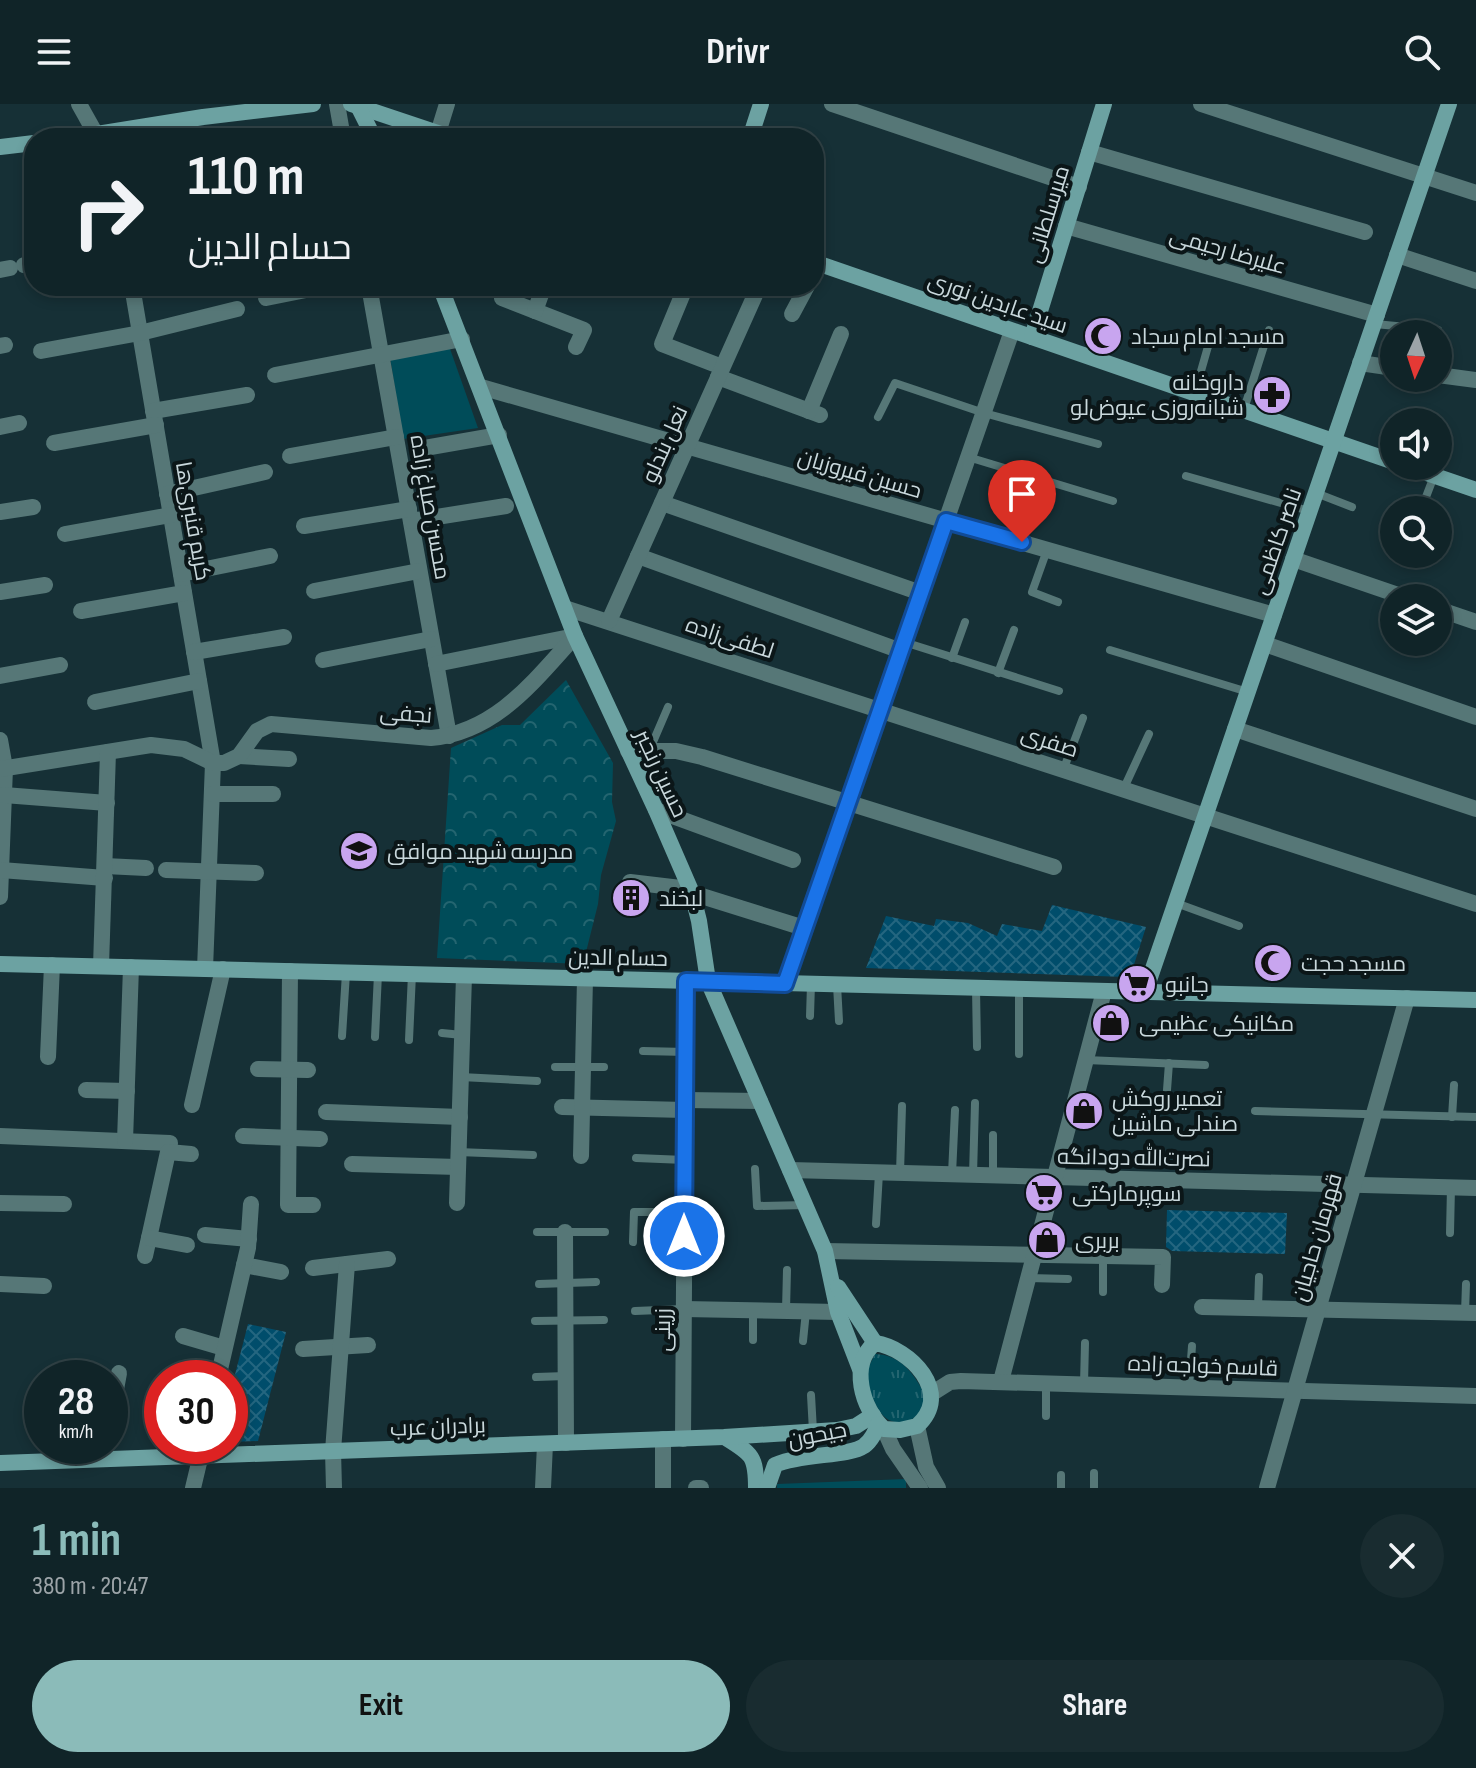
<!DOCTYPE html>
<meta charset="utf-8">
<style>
body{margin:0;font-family:"Sofia Sans Condensed",Cairo,sans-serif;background:#192c30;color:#f1f3f6;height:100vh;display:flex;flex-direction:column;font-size:30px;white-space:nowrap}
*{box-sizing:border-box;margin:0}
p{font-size:26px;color:#9ca4a8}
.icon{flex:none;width:44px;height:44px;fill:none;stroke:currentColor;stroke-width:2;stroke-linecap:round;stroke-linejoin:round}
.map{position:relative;height:1384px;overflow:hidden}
.details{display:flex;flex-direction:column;background:#102428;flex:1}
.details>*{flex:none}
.hud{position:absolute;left:24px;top:24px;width:800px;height:168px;border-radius:32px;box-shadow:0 4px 12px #0003,0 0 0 2px #304145;background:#102428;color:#f1f3f6;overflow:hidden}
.needle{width:52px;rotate:183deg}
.controls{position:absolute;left:1380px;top:216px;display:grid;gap:16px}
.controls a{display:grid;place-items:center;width:72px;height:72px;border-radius:50%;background:#102428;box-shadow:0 4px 12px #0003,0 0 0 2px #304145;font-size:40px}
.speed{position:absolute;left:24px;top:1256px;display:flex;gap:16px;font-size:40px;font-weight:700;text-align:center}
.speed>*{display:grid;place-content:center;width:104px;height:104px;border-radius:50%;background:#102428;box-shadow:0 4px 12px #0003,0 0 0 2px #304145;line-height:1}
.speed small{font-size:20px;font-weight:400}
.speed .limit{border:12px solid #d22;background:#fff;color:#111}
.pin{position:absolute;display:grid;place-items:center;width:68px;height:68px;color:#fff;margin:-82px -34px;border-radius:50% 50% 50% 0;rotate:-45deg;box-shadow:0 0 8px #0007}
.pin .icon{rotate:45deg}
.me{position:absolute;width:88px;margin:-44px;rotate:0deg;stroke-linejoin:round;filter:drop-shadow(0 0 6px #0008)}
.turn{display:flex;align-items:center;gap:28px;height:168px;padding:0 32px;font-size:36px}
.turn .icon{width:104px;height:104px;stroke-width:2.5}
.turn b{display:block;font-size:56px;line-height:68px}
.round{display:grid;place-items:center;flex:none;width:84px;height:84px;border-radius:42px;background:#192c30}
.headline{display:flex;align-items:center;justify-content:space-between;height:136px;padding:0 32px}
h1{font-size:48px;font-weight:700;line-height:60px;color:#8bbbb9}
.action{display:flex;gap:16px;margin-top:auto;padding:16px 32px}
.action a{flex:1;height:92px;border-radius:48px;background:#8bbbb9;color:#111;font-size:32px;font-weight:700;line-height:92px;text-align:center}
.action a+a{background:#192c30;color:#f1f3f6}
header{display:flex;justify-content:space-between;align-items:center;height:104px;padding:0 32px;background:#102428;font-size:36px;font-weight:700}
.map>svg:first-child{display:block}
</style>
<header><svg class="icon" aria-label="menu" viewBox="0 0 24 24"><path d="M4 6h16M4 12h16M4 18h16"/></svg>Drivr<svg class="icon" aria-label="search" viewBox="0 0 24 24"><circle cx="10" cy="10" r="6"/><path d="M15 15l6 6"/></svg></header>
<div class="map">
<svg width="1476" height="1384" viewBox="0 0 1476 1384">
<defs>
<pattern id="grass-tufts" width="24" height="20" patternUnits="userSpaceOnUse" patternTransform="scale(2)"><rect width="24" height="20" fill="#004c59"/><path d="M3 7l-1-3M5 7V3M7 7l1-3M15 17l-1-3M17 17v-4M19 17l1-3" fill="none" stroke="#246570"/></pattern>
<pattern id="park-crowns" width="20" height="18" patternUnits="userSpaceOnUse" patternTransform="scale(2)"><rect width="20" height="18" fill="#004c59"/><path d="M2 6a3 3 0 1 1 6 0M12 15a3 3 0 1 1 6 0" fill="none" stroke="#246570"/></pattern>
<pattern id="building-cross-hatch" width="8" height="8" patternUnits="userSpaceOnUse" patternTransform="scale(2)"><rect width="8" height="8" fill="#004d6b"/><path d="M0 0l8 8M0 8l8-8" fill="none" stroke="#246680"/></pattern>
</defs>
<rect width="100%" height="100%" fill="#163036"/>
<path fill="url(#grass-tufts)" d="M 875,1250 C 903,1251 915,1272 927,1294 L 918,1312 C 882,1333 873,1297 865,1270 Z"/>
<polygon fill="url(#park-crowns)" points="566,576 613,659 612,698 616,717 601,771 598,800 583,860 437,854 451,644 502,621 520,621"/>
<g fill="#004c59">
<polygon points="449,242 478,324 403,335 390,253"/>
<polygon points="906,1375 906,1384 777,1384 777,1380"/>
</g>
<g fill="url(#building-cross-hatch)">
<polygon points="1052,801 1146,823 1131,870 1126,873 866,864 886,812 934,822 936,815 968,819 997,832 1002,820 1042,827"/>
<polygon points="1167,1106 1287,1109 1285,1150 1172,1147 1166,1143"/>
<polygon points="248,1220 286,1228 258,1337 230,1338 230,1290"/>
</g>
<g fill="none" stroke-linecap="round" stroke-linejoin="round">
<g stroke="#567777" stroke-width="8">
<polyline points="1375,220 1438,226"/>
<polyline points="1195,288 1211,232"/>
<polyline points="1244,305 1269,226"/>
<polyline points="878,313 895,279 984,309 1098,340"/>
<polyline points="968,353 1113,397"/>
<polyline points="1186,372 1309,407"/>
<polyline points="1316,389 1352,403"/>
<polyline points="1421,406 1434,372"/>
<polyline points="1047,446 1032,488 1058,498"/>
<polyline points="904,538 1059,587"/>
<polyline points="1110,546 1248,588"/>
<polyline points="952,554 965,518"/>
<polyline points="998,569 1014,526"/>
<polyline points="650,645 668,603"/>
<polyline points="1064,664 1083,614"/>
<polyline points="1124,684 1149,630"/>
<polyline points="1176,799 1239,822"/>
<polyline points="837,881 839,917"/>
<polyline points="976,884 977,943"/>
<polyline points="810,912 811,880"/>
<polyline points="442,929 462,931"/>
<polyline points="342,932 346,869"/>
<polyline points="375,933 378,870"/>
<polyline points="409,936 412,870"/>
<polyline points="643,947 686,948"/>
<polyline points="1019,950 1019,886"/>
<polyline points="1086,956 1205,961"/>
<polyline points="555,963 604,963"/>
<polyline points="461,973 537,977"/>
<polyline points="1167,986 1169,959"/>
<polyline points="1255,1007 1476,1013"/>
<polyline points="1452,1013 1454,981"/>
<polyline points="458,1048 533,1051"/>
<polyline points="636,1054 685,1056"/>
<polyline points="755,1065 757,1102 806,1101"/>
<polyline points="900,1069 902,1002"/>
<polyline points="952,1070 955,1006"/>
<polyline points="973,1071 975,999"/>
<polyline points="993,1071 993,1031"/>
<polyline points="876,1120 879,1069"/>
<polyline points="537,1128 605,1128"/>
<polyline points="1450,1129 1451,1083"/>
<polyline points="633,1138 634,1108 685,1108"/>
<polyline points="1029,1174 1068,1175"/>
<polyline points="539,1180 596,1178"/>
<polyline points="1103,1188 1103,1152"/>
<polyline points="1258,1204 1259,1173"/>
<polyline points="753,1206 753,1236"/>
<polyline points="786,1206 787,1166"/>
<polyline points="635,1207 684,1205"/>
<polyline points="1465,1209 1466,1180"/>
<polyline points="535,1217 604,1216"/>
<polyline points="803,1237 806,1207"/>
<polyline points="536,1273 566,1272"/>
<polyline points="1046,1279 1046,1312"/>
<polyline points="1084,1280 1085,1239"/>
<polyline points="1189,1283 1192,1242"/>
<polyline points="811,1291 813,1327"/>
<polyline points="1061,1384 1061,1371"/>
<polyline points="1094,1384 1094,1369"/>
</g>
<g stroke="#567777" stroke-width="16">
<polyline points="79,0 98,34"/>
<polyline points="337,0 343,34"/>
<polyline points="832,0 1079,83"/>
<polyline points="1201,0 1476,89"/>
<polyline points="438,29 447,0"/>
<polyline points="1089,48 1365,128"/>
<polyline points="1066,122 1377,211"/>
<polyline points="1397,151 1476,177"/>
<polyline points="24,161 34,159"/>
<polyline points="0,166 10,164"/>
<polyline points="132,182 213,659 205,865"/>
<polyline points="369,182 449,632"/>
<polyline points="686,182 662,240 722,263"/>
<polyline points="266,194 326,182"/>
<polyline points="502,194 584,226 576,243"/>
<polyline points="535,207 544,182"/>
<polyline points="792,210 807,182"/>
<polyline points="0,242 5,241"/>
<polyline points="41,247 140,229 237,205"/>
<polyline points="1360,259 1394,264"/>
<polyline points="275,271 462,235"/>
<polyline points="1438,271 1476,276"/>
<polyline points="718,273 820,311"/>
<polyline points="481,283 1274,511"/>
<polyline points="153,307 247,291"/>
<polyline points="809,307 841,230"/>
<polyline points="0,323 19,319"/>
<polyline points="54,339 156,321"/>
<polyline points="419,345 499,331"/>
<polyline points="290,352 396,333"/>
<polyline points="167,390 265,368"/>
<polyline points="662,399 921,489"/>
<polyline points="0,408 33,403"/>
<polyline points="411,417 506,402"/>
<polyline points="304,422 409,405"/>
<polyline points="65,430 171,411"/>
<polyline points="638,452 901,547"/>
<polyline points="1293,455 1407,494"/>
<polyline points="181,470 270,452"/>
<polyline points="314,487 419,467"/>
<polyline points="0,488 45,481"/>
<polyline points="565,504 1476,800"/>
<polyline points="1438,505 1476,518"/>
<polyline points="81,507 184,489"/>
<polyline points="609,517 759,182"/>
<polyline points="1265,540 1476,613"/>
<polyline points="194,548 284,533"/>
<polyline points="323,556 431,535"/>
<polyline points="436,560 575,532"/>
<polyline points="0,572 60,561"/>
<polyline points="95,598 199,577"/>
<polyline points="1235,625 1476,705"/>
<polyline points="0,636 5,664 0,793"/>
<polyline points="628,647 676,647 702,653 1054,763"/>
<polyline points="239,652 289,655"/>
<path d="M 0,665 L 151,641 L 184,645 L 213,659 L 224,659 L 239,652 L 257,627 L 271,620 L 431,634 C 496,628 534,577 575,532"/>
<polyline points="212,690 273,690"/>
<polyline points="4,691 107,699"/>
<polyline points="656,706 793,756"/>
<polyline points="105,762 146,764"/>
<polyline points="1,766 105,774"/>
<polyline points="166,766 256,769"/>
<polyline points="630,778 689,785"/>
<polyline points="692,789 804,824"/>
<polyline points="101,862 108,648"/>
<polyline points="290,867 288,1101 313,1101"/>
<polyline points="785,880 1012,227"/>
<polyline points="48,953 52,861"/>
<polyline points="258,965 308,966"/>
<polyline points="86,986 127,987"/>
<polyline points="685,996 760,997"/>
<polyline points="192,1001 223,865"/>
<polyline points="562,1003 685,1006"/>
<polyline points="326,1008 460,1013"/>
<polyline points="0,1032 170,1039 145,1152"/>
<polyline points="243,1032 320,1035"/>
<polyline points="125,1037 131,863"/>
<polyline points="168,1048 191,1050"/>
<polyline points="581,1052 585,875"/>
<polyline points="352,1060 458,1063"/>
<polyline points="790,1066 1476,1084"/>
<polyline points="0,1099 64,1100"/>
<polyline points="457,1099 464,872"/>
<polyline points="565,1128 566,1339"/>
<polyline points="205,1131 249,1135"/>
<polyline points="149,1134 187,1141"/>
<polyline points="825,1147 1163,1153 1162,1181"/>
<polyline points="244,1161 281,1168"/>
<polyline points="313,1164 388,1155"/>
<polyline points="0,1180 44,1182"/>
<polyline points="1202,1203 1476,1209"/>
<polyline points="684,1205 838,1208"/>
<polyline points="183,1232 224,1244"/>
<polyline points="303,1245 368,1241"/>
<polyline points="218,1274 248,1144 251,1100"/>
<polyline points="1001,1277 1104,887"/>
<polyline points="931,1290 950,1278 961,1277 1476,1292"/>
<polyline points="110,1318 119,1269"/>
<polyline points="917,1322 926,1363 938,1384"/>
<polyline points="884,1325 893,1345 920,1384"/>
<polyline points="683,1335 686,877"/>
<polyline points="193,1384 203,1342"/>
<polyline points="334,1384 333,1347 347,1160"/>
<polyline points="543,1384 545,1340"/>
<polyline points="663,1384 663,1335"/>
<polyline points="696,1384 701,1384"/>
<polyline points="1267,1384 1407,894"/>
</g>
<g stroke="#6ca2a2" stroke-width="16">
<polyline points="351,0 453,34"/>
<polyline points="357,0 374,34"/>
<polyline points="72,34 203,13 313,0"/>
<polyline points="750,34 761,0"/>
<polyline points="0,43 34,39"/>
<polyline points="814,158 1394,358"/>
<polyline points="440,182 575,532 656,706 692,789 699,817 708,877 825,1147 838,1208 860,1265"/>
<polyline points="1032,233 1104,0"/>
<polyline points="1406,362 1476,386"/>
<polyline points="0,860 1476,896"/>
<polyline points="1145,888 1449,0"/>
<polyline points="838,1183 875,1239"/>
<path d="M 875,1239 C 910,1244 954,1289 917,1322 L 900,1326 L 884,1325 C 862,1305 849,1260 875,1239 Z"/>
<path d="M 726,1334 C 752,1350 756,1352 756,1384"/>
<polyline points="0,1359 724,1333 837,1326 856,1322 873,1311"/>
<path d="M 767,1384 L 775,1361 C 802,1349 848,1353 864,1342 C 872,1336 875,1328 878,1320"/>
</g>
</g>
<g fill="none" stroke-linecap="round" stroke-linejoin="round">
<defs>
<polyline id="route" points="684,1132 686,877 785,880 946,417 1022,438"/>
</defs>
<use href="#route" stroke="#114b97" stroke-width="20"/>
<use href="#route" stroke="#1a73e8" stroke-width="14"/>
</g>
<defs>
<symbol id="mosque-disc" viewBox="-11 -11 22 22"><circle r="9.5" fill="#c8a5ef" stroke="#0b1618"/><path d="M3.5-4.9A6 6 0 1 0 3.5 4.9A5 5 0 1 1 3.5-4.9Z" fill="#111"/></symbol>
<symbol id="pharmacy-disc" viewBox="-11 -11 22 22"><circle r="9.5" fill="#c8a5ef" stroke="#0b1618"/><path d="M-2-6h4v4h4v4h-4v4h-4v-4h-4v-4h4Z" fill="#111"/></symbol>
<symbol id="school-disc" viewBox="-11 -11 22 22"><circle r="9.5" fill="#c8a5ef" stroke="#0b1618"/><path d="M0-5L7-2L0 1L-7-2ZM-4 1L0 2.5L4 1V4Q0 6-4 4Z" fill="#111"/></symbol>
<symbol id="building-disc" viewBox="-11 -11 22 22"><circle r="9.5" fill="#c8a5ef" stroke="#0b1618"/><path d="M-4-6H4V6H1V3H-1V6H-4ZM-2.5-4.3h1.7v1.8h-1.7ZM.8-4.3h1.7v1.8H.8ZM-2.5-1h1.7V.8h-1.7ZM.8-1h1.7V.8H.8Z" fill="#111"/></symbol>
<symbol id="supermarket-disc" viewBox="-11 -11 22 22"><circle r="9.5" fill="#c8a5ef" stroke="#0b1618"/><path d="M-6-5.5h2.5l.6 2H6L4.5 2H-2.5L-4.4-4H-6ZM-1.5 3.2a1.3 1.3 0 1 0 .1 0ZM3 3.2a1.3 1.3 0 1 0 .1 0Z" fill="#111"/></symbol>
<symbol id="shop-disc" viewBox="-11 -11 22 22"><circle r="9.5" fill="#c8a5ef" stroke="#0b1618"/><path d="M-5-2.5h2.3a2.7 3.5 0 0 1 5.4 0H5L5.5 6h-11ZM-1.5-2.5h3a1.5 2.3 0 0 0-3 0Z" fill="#111"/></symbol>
</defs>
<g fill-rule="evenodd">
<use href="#mosque-disc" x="1081" y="210" width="44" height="44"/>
<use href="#pharmacy-disc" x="1250" y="269" width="44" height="44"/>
<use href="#school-disc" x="337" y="725" width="44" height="44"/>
<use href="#building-disc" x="609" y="772" width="44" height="44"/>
<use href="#mosque-disc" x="1251" y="837" width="44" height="44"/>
<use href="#supermarket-disc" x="1115" y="858" width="44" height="44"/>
<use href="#shop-disc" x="1089" y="897" width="44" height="44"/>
<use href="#shop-disc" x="1062" y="985" width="44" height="44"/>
<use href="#supermarket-disc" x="1022" y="1067" width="44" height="44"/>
<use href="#shop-disc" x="1025" y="1114" width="44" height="44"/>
</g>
<g text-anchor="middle" stroke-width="8" stroke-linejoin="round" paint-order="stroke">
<g font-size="22" fill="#c9d8dc" stroke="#0b1618">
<text transform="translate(1047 110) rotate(-73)" y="8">میرسلطانی</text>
<text transform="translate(1228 146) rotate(16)" y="8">علیرضا رحیمی</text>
<text transform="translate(998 198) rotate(19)" y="8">سید عابدین نوری</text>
<text transform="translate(664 340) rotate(-66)" y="8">نعل بندلو</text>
<text transform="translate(860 369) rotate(16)" y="8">حسین فیروزیان</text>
<text transform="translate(431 403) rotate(80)" y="8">محسن صباغ زاده</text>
<text transform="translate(194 417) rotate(80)" y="8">کریم قنبری‌ها</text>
<text transform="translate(1276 437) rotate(-71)" y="8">ناصر کاظمی</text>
<text transform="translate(730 533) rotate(18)" y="8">لطفی‌زاده</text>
<text transform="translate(406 609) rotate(4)" y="8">نجفی</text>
<text transform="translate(1050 637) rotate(18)" y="8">صفری</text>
<text transform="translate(662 669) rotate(65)" y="8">حسین رنجبر</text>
<text transform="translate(618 853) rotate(1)" y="8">حسام الدین</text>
<text transform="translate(1134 1053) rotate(1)" y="8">نصرت‌الله دودانگه</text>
<text transform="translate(1316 1133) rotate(-74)" y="8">قهرمان حاجیان</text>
<text transform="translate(662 1226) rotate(-90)" y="8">زرینی</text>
<text transform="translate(1203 1261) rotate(2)" y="8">قاسم خواجه زاده</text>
<text transform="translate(438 1322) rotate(-2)" y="8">برادران عرب</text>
<text transform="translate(817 1330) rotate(-11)" y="8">جیحون</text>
</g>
<g font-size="22" fill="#c9d8dc" stroke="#0b1618" text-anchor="start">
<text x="1131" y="240">مسجد امام سجاد</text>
<text x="1244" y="286" text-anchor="end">داروخانه<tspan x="1244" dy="25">شبانه‌روزی عیوض‌لو</tspan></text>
<text x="387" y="755">مدرسه شهید موافق</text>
<text x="659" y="802">لبخند</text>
<text x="1301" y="867">مسجد حجت</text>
<text x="1165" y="888">جانبو</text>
<text x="1139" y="927">مکانیکی عظیمی</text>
<text x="1112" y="1002">تعمیر روکش<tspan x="1112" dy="25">صندلی ماشین</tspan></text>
<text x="1072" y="1097">سوپرمارکتی</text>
<text x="1075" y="1144">بربری</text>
</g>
</g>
</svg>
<div class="controls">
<a><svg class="needle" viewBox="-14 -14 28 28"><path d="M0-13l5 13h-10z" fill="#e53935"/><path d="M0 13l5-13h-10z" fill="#9ca4a8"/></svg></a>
<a><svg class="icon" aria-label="sound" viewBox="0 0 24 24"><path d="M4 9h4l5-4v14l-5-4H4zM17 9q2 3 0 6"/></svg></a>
<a><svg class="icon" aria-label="search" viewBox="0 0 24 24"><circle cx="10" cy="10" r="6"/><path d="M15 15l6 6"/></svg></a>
<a><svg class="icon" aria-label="layers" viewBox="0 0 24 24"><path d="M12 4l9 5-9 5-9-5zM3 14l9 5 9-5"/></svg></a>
</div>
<div class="speed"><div>28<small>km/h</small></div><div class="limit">30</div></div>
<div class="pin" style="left:1022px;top:438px;background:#d93025"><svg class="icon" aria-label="arrive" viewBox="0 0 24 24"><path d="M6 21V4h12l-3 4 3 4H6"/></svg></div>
<svg class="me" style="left:684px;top:1132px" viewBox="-20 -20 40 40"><circle r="17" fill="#1a73e8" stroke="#fff" stroke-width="3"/><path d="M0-11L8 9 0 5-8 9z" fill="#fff"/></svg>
<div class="hud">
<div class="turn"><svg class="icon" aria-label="right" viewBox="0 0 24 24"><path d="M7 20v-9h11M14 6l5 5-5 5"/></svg><div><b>110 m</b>حسام الدین</div></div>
</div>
</div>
<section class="details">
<div class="headline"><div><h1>1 min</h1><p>380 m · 20:47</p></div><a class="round"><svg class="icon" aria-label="close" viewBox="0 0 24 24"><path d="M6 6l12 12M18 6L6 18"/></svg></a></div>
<div class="action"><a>Exit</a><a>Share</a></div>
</section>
